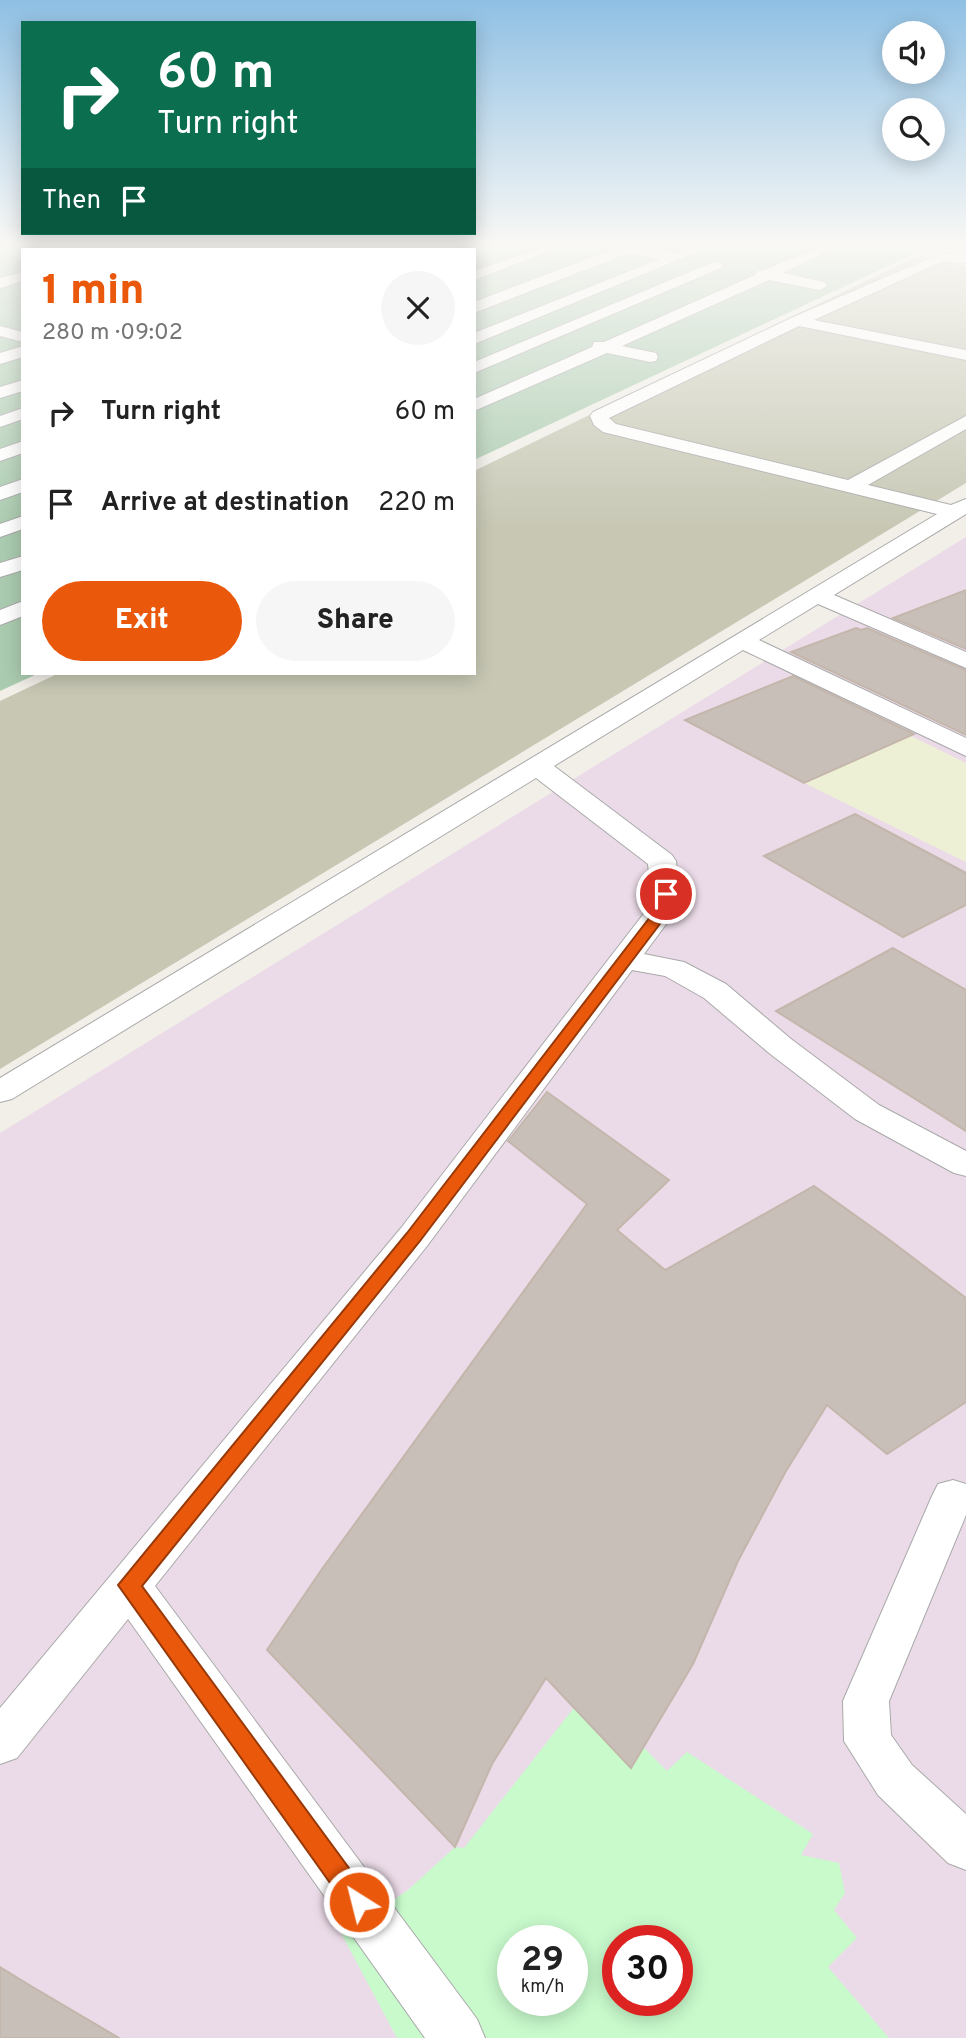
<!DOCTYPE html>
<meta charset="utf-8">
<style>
body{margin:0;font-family:Overpass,sans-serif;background:#f6f6f6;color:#222;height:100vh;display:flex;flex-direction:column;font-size:26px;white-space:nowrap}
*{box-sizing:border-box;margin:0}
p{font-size:23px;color:#767676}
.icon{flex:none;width:38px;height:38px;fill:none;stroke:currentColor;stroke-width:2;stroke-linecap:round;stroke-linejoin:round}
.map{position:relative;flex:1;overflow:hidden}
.drawer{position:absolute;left:21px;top:248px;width:455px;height:427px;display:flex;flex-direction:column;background:#fff;border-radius:0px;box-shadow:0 4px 18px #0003}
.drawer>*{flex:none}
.hud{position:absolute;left:21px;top:21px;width:455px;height:214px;border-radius:0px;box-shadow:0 4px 18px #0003;background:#0b6e4f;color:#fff;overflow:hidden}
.tools{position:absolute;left:882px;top:21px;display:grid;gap:14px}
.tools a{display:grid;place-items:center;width:63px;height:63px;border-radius:50%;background:#fff;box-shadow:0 4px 18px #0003;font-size:35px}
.speed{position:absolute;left:497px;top:1925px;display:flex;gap:14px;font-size:35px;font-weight:700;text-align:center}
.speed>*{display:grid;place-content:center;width:91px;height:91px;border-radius:50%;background:#fff;box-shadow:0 4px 18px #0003;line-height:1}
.speed small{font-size:18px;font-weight:400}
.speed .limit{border:10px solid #d22;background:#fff;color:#111}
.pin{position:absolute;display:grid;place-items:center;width:60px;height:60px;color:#fff;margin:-30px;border:4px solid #fff;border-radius:50%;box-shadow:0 2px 7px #0007}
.me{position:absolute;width:77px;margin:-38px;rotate:324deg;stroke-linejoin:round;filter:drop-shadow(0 0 5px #0008)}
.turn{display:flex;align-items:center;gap:24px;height:147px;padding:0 21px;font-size:32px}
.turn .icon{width:91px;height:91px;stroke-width:2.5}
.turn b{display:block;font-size:49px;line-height:60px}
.then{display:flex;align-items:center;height:66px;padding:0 21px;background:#0003;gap:14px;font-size:26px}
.round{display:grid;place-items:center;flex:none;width:74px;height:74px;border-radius:37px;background:#f6f6f6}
.head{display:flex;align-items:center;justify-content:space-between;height:119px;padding:0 21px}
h1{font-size:42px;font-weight:800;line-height:52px;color:#ea580c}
.action{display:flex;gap:14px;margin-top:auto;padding:14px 21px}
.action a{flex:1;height:80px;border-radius:42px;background:#ea580c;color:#fff;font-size:28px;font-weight:800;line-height:80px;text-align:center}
.action a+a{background:#f6f6f6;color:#222}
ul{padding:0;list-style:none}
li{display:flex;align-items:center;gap:21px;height:91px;padding:0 21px}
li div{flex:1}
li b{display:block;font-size:26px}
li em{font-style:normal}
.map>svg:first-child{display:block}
</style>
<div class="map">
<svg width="966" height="2038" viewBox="0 0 966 2038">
<rect width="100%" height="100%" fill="#f2efe9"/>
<path fill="#ebdbe8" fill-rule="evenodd" d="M 966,537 L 966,2038 L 0,2038 L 0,1133 ZM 513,1941 L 572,1941 L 572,2000 L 513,2000 ZM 618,1941 L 677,1941 L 677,2000 L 618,2000 Z"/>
<polygon fill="#c7c7b4" points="913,258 966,266 966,483 0,1069 0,701 57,674 474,674 474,471"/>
<polygon fill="#eef0d5" points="911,736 966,763 966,862 804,783"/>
<polygon fill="#aacbaf" points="0,245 882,245 920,251 474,460 474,250 23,250 23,674 37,674 0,691"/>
<path fill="#c8facc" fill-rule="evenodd" d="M 587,1691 L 667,1771 L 687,1752 L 813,1834 L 801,1855 L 839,1863 L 845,1893 L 834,1910 L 857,1938 L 828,1967 L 889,2038 L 397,2038 L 342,1935 L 408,1890 L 455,1847 L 464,1848 ZM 513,1941 L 572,1941 L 572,2000 L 513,2000 ZM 618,1941 L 677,1941 L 677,2000 L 618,2000 Z"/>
<g fill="#c7bfb8" stroke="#c4b6ab" stroke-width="2">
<polygon points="966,590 966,649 893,618"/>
<polygon points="856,628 861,630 867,628 966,670 966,735 791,652"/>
<polygon points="793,676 914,734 804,783 685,720"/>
<polygon points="855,814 966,873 966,905 903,937 764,856"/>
<polygon points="893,948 966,990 966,1131 776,1011"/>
<polygon points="547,1092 669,1180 617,1230 665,1270 814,1186 887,1238 966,1298 966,1402 887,1454 827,1405 786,1471 738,1561 693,1664 631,1768 546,1678 492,1764 455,1847 267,1650 322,1569 587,1204 508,1141"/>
<polygon points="0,1967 31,1986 119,2038 0,2038"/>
</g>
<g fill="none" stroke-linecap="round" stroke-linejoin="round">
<defs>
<g id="minor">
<polygon points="39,245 62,245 51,250 28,250"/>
<polygon points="110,245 132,245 122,250 100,250"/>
<polygon points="141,245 167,245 179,250 152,250"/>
<polygon points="325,245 346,245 337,250 316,250"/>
<polygon points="410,245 431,245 422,250 401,250"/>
<polygon points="476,245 497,245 474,254 474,250 467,250"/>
<polygon points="547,245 566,245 474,280 474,271"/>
<polygon points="603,245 643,245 676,253 695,245 714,245 474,344 474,333 660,259 629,253 474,313 474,302 611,250"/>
<polygon points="823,245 841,245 783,273 824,282 827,285 824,288 819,290 769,280 622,346 656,353 658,357 656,361 650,362 607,353 474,411 474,399 592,347 594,342 604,342 755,275 757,271 765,270"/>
<polygon points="939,254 966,255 966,263 941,262 814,320 966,350 966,360 799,326 609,418 616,424 848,480 966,416 966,429 868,485 951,505 966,499 966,514 834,595 966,652 966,668 818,604 759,640 966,738 966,756 743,650 554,766 672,855 676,861 681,904 644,954 684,962 726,984 791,1039 879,1105 966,1151 966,1176 954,1173 855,1119 769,1053 704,998 665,976 632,970 427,1246 155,1586 477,2019 485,2038 425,2038 128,1619 17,1758 0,1764 0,1708 401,1228 652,903 648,864 536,778 12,1099 0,1102 0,1078 937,514 603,432 594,425 590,416 593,412 791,318"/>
<polygon points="716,261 723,265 721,268 474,373 474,362"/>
<polygon points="23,272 23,281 0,288 0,278"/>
<polygon points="0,326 23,332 23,342 0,336"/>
<polygon points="23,346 23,357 0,364 0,353"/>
<polygon points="23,380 23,391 0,398 0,387"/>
<polygon points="23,408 23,419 0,427 0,416"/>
<polygon points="23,441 23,453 0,461 0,449"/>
<polygon points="23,479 23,492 0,500 0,487"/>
<polygon points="23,516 23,529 0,537 0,524"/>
<polygon points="23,556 23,570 0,577 0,563"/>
<polygon points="23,601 23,616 0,625 0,610"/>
<polygon points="953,1480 966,1484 966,1515 889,1701 891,1735 912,1765 966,1814 966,1870 948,1863 878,1795 844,1741 843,1701 932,1496 938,1484"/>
</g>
</defs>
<use href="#minor" stroke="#a9a9a9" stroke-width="2"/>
<use href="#minor" fill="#fff" fill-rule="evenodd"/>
</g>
<linearGradient id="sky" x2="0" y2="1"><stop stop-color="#8fc0e4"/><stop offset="0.46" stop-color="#f9f8f5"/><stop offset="1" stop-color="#f9f8f5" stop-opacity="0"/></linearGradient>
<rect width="966" height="530" fill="url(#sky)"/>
<polygon fill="#ea580c" stroke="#983908" stroke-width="2" points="666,890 673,894 672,908 420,1241 142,1586 368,1894 372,1902 368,1911 359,1915 350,1911 118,1585 407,1233 660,904 659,894"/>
</svg>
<div class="tools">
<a><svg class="icon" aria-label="sound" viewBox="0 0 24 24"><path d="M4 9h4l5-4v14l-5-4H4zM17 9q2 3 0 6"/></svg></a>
<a><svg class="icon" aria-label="search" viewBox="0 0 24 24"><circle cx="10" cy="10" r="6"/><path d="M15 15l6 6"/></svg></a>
</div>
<div class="speed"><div>29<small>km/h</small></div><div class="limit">30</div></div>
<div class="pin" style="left:666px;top:894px;background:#d93025"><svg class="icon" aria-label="arrive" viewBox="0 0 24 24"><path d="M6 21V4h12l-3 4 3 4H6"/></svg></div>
<svg class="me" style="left:359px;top:1902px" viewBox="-20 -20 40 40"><circle r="17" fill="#ea580c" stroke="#fff" stroke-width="3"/><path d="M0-11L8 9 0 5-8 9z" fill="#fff"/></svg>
<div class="hud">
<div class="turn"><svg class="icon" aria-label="right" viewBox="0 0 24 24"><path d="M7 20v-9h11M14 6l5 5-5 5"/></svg><div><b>60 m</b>Turn right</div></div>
<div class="then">Then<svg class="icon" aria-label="arrive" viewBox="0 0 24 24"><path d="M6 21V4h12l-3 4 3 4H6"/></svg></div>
</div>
<section class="drawer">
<div class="head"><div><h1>1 min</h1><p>280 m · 09:02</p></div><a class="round"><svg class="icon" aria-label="close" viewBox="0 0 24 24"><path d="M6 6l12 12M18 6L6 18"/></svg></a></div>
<ul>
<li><svg class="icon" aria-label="right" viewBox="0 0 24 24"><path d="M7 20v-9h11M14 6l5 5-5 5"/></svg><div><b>Turn right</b></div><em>60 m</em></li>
<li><svg class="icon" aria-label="arrive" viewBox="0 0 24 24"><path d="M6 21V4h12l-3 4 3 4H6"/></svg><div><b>Arrive at destination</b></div><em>220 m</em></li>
</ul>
<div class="action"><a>Exit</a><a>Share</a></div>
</section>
</div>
